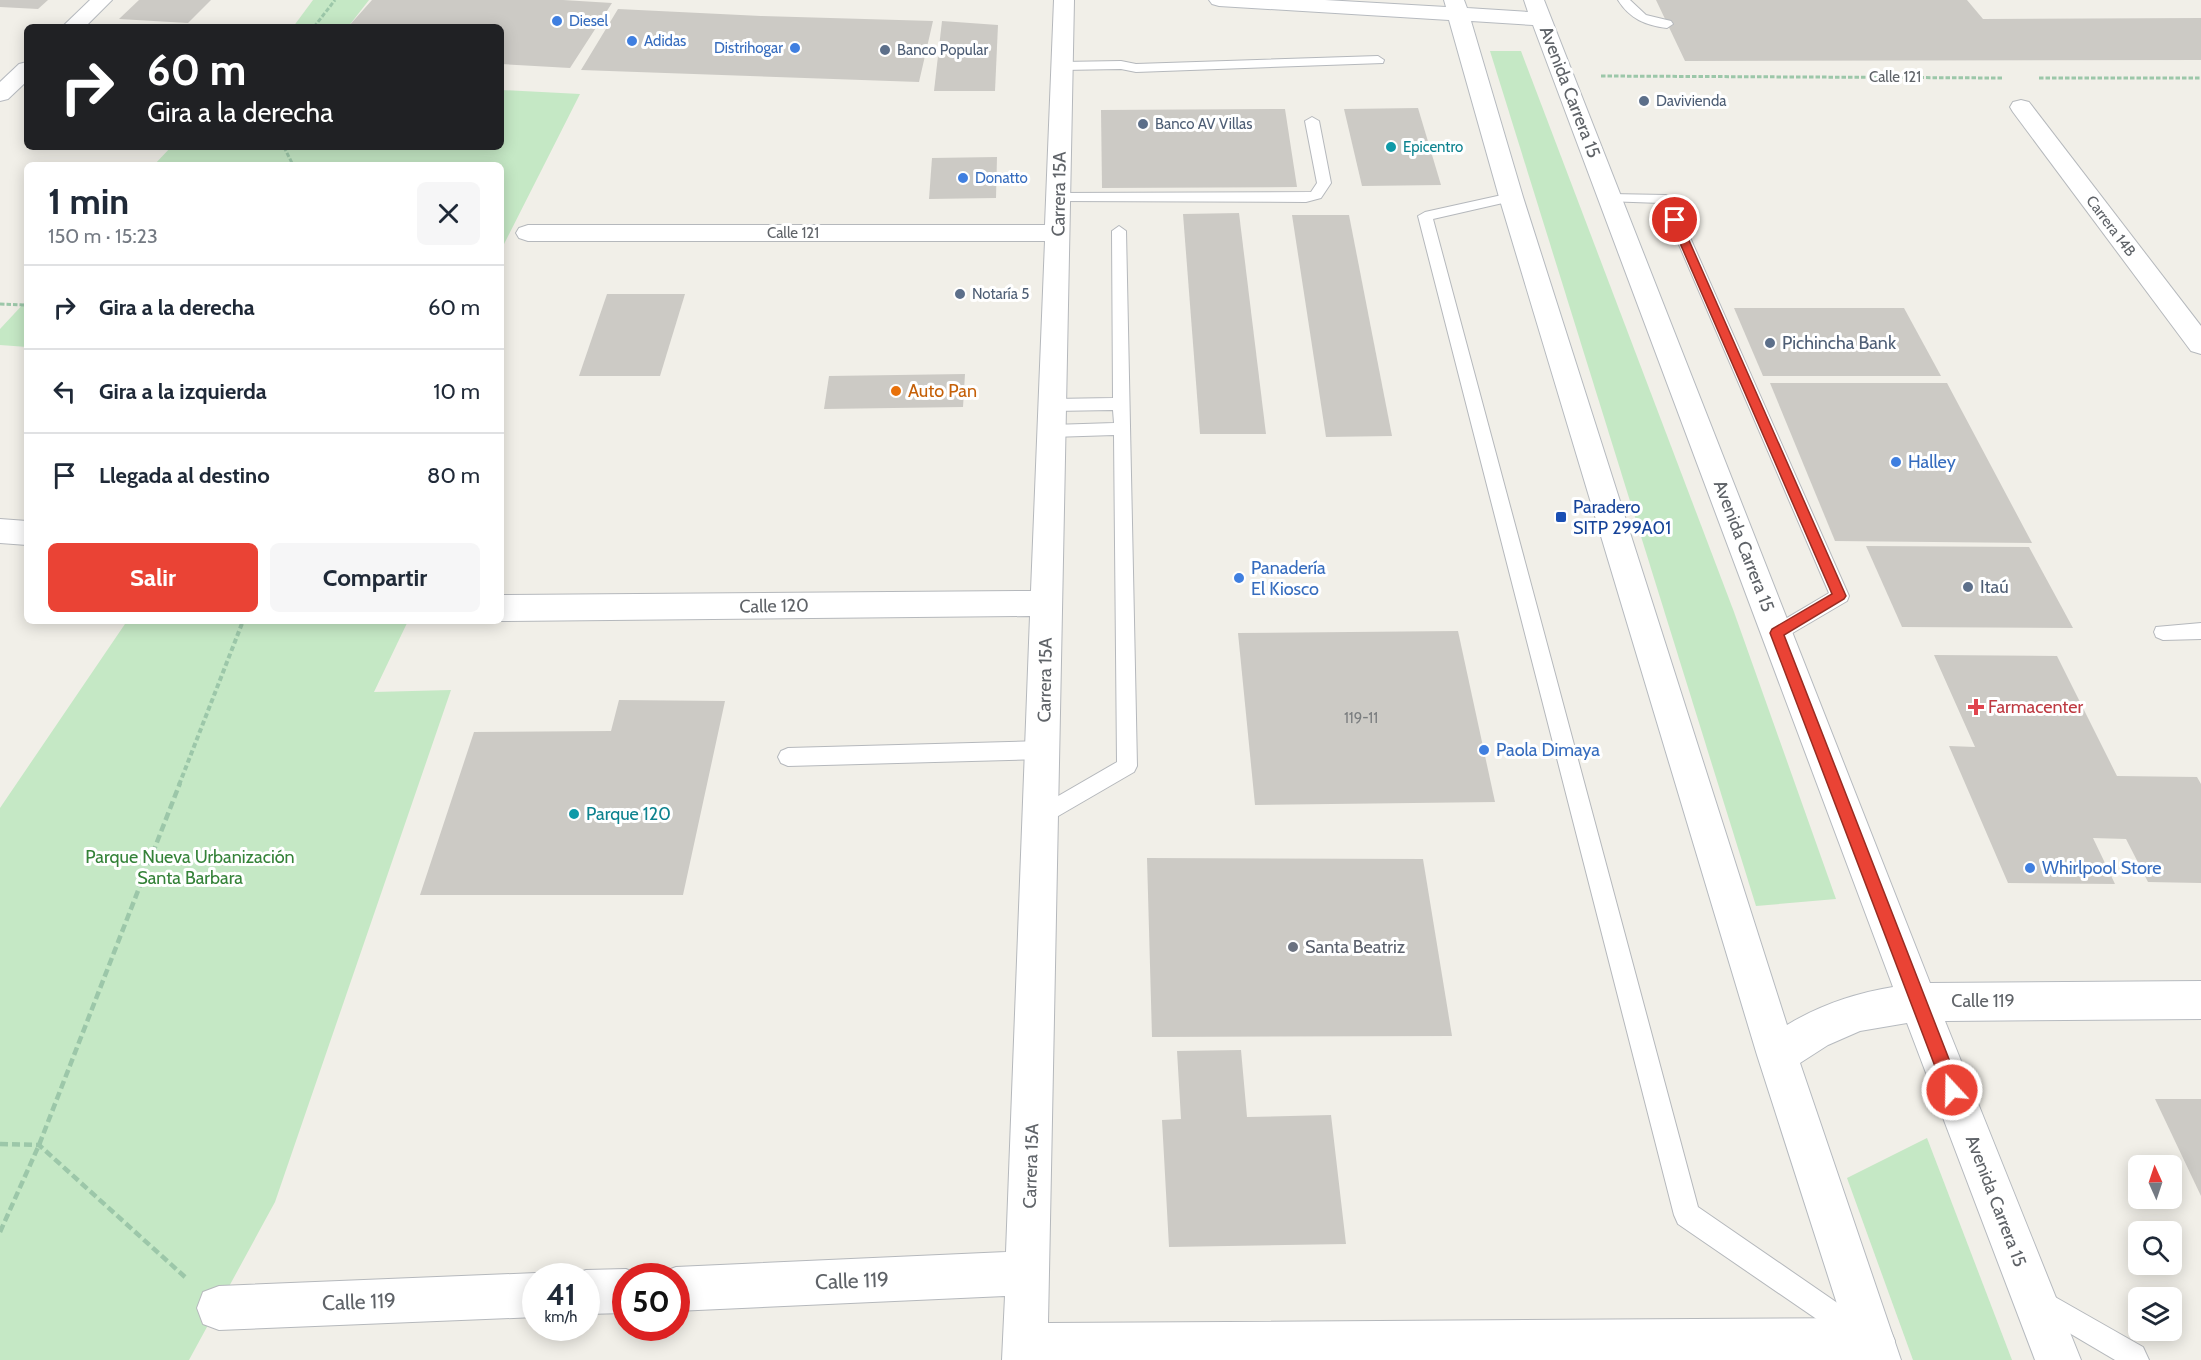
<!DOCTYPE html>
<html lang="es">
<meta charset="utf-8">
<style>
body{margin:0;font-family:Cabin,sans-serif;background:#f6f6f7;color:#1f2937;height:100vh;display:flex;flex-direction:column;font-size:22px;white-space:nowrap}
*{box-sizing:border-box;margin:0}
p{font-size:20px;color:#747a83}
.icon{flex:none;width:33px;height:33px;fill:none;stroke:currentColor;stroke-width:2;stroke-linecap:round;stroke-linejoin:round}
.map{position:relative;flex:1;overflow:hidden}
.panel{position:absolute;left:24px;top:162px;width:480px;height:462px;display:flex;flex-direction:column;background:#fff;border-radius:9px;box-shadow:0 3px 15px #0003}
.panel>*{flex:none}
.top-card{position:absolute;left:24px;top:24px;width:480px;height:126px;border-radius:9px;box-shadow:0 3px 15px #0003;background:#202124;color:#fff;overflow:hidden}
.needle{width:39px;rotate:357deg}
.buttons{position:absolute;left:2128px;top:1155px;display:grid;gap:12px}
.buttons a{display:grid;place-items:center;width:54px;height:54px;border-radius:9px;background:#fff;box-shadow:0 3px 15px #0003;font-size:30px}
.speed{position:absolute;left:522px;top:1263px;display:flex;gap:12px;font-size:30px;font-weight:700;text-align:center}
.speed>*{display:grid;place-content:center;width:78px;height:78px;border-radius:50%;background:#fff;box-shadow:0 3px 15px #0003;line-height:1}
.speed small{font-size:15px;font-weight:400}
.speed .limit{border:9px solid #d22;background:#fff;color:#111}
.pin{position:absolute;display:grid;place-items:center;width:51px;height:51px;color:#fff;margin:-26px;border:3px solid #fff;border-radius:50%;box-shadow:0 2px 6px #0007}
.me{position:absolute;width:66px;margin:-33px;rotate:339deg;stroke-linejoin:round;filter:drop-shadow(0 0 4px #0008)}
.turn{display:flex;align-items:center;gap:21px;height:126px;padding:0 24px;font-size:27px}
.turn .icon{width:78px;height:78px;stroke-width:2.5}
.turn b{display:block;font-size:42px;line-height:51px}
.round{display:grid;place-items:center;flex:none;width:63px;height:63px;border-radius:9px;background:#f6f6f7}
.headline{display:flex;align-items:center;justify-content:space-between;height:102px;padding:0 24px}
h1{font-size:36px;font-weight:700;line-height:45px}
.button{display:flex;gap:12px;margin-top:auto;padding:12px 24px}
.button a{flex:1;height:69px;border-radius:9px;background:#ea4335;color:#fff;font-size:24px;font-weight:700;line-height:69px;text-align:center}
.button a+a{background:#f6f6f7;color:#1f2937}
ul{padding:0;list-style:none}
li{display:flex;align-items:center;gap:18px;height:84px;padding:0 24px;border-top:2px solid #e0e1e3}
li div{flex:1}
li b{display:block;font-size:22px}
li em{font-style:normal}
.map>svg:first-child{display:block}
</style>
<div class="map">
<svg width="2201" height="1360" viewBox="0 0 2201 1360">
<rect width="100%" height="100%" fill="#f1efe8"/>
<g fill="#c5e8c5">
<polygon points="313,0 369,0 348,27 293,27"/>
<polygon points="1490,51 1521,51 1734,612 1836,899 1756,906"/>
<polygon points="501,90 580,94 501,250 501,165 154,165 171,147 501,147"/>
<polygon points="27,300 27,347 0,345 0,329"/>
<polygon points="127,621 408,621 374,692 451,690 275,1202 189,1360 0,1360 0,808"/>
<polygon points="1927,1138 2012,1360 1913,1360 1847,1178"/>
</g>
<g fill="#cccac5">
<polygon points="0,0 48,0 38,9 0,7"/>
<polygon points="139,0 211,0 188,23 119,19"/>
<polygon points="372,0 563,0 612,3 570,68 501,64 501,27 348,27"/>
<polygon points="1656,0 1967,0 1983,19 2201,18 2201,60 1685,61"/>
<polygon points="618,9 761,16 933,21 919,82 581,70"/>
<polygon points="942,21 998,25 995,91 934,91"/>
<polygon points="1418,108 1441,185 1362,186 1344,109"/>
<polygon points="1285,109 1297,187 1102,188 1101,110"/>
<polygon points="997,157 996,198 929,199 932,158"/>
<polygon points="1239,213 1266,434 1200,434 1183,214"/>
<polygon points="1292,215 1349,215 1392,436 1326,437"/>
<polygon points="607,294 685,294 660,376 579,376"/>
<polygon points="1734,308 1904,308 1941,376 1763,376"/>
<polygon points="965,374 963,407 824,409 829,376"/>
<polygon points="1770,383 1947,383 2032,543 1835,541"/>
<polygon points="1866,546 2029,547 2073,628 1902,627"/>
<polygon points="1458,631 1495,802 1255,805 1238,633"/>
<polygon points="1934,655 2057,656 2117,776 2197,777 2201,784 2201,883 2148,882 2126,839 2093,838 2115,884 2008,883 1949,746 1975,747"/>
<polygon points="619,700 725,701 683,895 420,895 474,732 611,731"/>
<polygon points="1147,858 1423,859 1452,1036 1152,1037"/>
<polygon points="1241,1050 1247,1117 1331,1115 1346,1244 1169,1247 1162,1120 1181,1119 1177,1051"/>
<polygon points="2155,1099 2201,1099 2201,1196"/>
</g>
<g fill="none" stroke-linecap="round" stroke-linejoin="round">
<defs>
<g id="lane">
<path d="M 1618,0 L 1630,0 L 1646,15 L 1671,21 L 1673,24 L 1667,28 C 1645,25 1630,19 1618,0 Z"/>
<polygon points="1378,56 1384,60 1383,63 1136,72 1121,69 1062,70 1056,66 1062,62 1121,61 1136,64"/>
<polygon points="1312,117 1319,121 1331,183 1321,198 1306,202 1058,201 1051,197 1058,193 1311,192 1317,183 1305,121"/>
<polygon points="1511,193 1516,194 1518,197 1516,200 1433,219 1698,1207 1868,1324 1872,1333 1868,1342 1859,1346 1850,1342 1678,1224 1674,1215 1418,216 1425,212"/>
<polygon points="1610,194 1666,195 1673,199 1849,596 1847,601 1784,638 1777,641 1770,638 1768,633 1770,628 1829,593 1661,203 1605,201 1603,198"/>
<polygon points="1119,226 1126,231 1137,766 1134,772 1041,826 1034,824 1031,817 1034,810 1117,762 1114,435 1052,437 1046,435 1044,431 1046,427 1052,425 1114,423 1113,410 1053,411 1047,409 1045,405 1047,401 1053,399 1113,398 1112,231"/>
<polygon points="2201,623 2201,639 2163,640 2156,637 2154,632 2156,627"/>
<polygon points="1043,741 1050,744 1053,750 1050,756 1043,759 788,766 781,763 778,757 781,751 788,748"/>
<polygon points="2041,1289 2143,1347 2149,1360 2115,1360 2032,1311 2028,1302 2032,1293"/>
</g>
<g id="street">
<polygon points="1054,0 1074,0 1048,1323 1872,1318 1888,1325 1895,1341 1888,1357 1880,1360 1002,1360 1005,1296 676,1311 676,1276 659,1276 660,1273 676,1267 1006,1252 1030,616 501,621 501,595 1031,591 1045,241 528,241 519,238 516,233 519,228 528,225 1045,225"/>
<polygon points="2021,100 2029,102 2201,326 2201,354 2191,351 2013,112 2010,107 2013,102"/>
<polygon points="0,519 27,521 27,545 0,543"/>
<polygon points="626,1269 642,1276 626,1276 626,1313 586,1314 586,1276 570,1276 586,1270"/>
<polygon points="536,1273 545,1276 536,1276 536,1317 219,1330 203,1324 197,1308 203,1292 219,1286"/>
</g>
<g id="secondary">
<polygon points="90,0 112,0 85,27 62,27"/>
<path d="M 1209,0 L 1325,0 L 1446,7 L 1444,0 L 1464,0 L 1467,8 L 1528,12 L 1524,0 L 1544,0 L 1930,983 L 2201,981 L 2201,1019 L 1945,1021 L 2081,1360 L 2035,1360 L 1907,1023 L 1860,1031 L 1828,1045 L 1800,1063 L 1901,1360 L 1855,1360 L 1757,1055 L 1499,197 L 1449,20 L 1219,6 L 1212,4 ZM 1471,21 L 1533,25 L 1893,987 C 1856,993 1820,1005 1787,1025 L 1523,197 Z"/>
<polygon points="27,62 27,81 8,99 0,101 0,82 19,64"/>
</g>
</defs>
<use href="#lane" stroke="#b5b8bc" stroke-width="2"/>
<use href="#street" stroke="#b5b8bc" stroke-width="2"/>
<use href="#secondary" stroke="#b6babf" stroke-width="2"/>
<g stroke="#9cc7a9" stroke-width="3" stroke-dasharray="4.5 2" stroke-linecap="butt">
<polyline points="314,27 335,0"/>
<polyline points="1601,76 2002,78"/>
<polyline points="2039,78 2201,78"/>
<polyline points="284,147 293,165"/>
<polyline points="0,304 27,305"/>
</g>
<polyline stroke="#9cc7a9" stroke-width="4" stroke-dasharray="5 3" stroke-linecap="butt" points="179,785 243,621"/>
<g stroke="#9cc7a9" stroke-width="4.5" stroke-dasharray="8 4" stroke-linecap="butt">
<polyline points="0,1144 39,1145 185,1277"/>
<polyline points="0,1232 39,1145 180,783"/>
</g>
<use href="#lane" fill="#fff" fill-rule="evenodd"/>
<use href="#street" fill="#fff" fill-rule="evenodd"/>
<use href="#secondary" fill="#fff" fill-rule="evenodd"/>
</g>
<polygon fill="#ea4335" stroke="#982c22" stroke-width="1.5" points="1675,217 1680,220 1846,596 1844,599 1784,635 1961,1090 1958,1096 1952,1098 1946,1096 1944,1090 1770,633 1772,629 1832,594 1670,220"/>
<g fill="#3f7fe0" stroke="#fff" stroke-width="2">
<circle cx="557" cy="21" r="6"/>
<circle cx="632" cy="41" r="6"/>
<circle cx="795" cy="48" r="6"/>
<circle cx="963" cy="178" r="6"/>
<circle cx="1896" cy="462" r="6"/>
<circle cx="1239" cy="578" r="6"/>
<circle cx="1484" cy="750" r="6"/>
<circle cx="2030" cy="868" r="6"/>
</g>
<g fill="#5c6f8a" stroke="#fff" stroke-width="2">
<circle cx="885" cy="50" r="6"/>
<circle cx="1644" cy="101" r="6"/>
<circle cx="1143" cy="124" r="6"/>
<circle cx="960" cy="294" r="6"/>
<circle cx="1770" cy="343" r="6"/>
<circle cx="1968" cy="587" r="6"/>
</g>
<g fill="#0f9aa8" stroke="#fff" stroke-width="2">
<circle cx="1391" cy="147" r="6"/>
<circle cx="574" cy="814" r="6"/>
</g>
<circle fill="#e8710a" stroke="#fff" stroke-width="2" cx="896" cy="391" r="6"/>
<rect fill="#1a4fb4" stroke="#fff" stroke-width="2" x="1555" y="511" width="12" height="12" rx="3"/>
<path fill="#e0444e" stroke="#fff" stroke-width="2" d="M1973 698h6v6h6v6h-6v6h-6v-6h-6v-6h6z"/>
<circle fill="#6b7280" stroke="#fff" stroke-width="2" cx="1293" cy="947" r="6"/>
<g text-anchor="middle" stroke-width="6" stroke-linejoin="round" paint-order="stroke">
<g font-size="15" fill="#366cbe" stroke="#fff" text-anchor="start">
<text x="569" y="26">Diesel</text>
<text x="644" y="46">Adidas</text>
<text x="783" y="53" text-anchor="end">Distrihogar</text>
<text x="975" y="183">Donatto</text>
</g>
<g font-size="15" fill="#4e5e75" stroke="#fff" text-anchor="start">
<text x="897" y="55">Banco Popular</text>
<text x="1656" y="106">Davivienda</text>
<text x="1155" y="129">Banco AV Villas</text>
<text x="972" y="299">Notaría 5</text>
</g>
<g font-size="15" fill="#5f6368" stroke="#fff">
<text x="1895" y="82">Calle 121</text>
<text transform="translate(2111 226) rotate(53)" y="5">Carrera 14B</text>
<text x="793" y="238">Calle 121</text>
</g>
<g font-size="15" fill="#0d838f" stroke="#fff" text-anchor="start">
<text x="1403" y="152">Epicentro</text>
</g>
<g font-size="15" fill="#7a7d7f">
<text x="1361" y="723">119-11</text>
</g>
<g font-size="18" fill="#5f6368" stroke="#fff">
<text transform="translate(1570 92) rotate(69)" y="6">Avenida Carrera 15</text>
<text transform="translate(1059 194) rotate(-89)" y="6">Carrera 15A</text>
<text transform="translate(1744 546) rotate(69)" y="6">Avenida Carrera 15</text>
<text transform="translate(774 606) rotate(-1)" y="6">Calle 120</text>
<text transform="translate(1045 680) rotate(-89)" y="6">Carrera 15A</text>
<text x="1983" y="1007">Calle 119</text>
<text transform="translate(1031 1166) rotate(-88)" y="6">Carrera 15A</text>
<text transform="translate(1996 1201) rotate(69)" y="6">Avenida Carrera 15</text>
</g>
<g font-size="18" fill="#4e5e75" stroke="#fff" text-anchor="start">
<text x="1782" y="349">Pichincha Bank</text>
<text x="1980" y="593">Itaú</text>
</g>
<g font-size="18" fill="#c56008" stroke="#fff" text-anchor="start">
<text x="908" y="397">Auto Pan</text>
</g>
<g font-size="18" fill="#366cbe" stroke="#fff" text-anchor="start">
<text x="1908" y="468">Halley</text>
<text x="1251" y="574">Panadería<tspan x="1251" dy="21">El Kiosco</tspan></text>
<text x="1496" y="756">Paola Dimaya</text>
<text x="2042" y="874">Whirlpool Store</text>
</g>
<g font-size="18" fill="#164399" stroke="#fff" text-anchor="start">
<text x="1573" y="513">Paradero<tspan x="1573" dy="21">SITP 299A01</tspan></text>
</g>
<g font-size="18" fill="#be3a42" stroke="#fff" text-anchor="start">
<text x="1988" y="713">Farmacenter</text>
</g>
<g font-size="18" fill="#0d838f" stroke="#fff" text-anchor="start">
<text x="586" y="820">Parque 120</text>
</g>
<g font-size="18" fill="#348238" stroke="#fff">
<text x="190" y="863">Parque Nueva Urbanización<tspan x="190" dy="21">Santa Barbara</tspan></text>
</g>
<g font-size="18" fill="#5b616d" stroke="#fff" text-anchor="start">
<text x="1305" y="953">Santa Beatriz</text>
</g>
<g font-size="21" fill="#5f6368" stroke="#fff">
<text transform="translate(852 1281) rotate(-2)" y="7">Calle 119</text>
<text transform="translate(359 1302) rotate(-2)" y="7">Calle 119</text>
</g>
</g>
</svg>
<div class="buttons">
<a><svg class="needle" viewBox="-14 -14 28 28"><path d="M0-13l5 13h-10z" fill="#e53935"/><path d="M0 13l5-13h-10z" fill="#747a83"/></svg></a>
<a><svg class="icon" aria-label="search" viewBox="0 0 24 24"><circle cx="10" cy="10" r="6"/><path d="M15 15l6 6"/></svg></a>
<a><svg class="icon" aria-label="layers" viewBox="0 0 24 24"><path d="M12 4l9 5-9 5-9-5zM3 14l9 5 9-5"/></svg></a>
</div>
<div class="speed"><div>41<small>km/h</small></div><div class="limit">50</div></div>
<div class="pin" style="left:1675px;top:220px;background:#d93025"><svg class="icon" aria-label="arrive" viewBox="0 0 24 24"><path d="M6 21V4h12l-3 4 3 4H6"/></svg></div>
<svg class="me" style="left:1952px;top:1090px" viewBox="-20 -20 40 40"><circle r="17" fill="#ea4335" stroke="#fff" stroke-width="3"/><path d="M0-11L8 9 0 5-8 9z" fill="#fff"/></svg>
<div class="top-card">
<div class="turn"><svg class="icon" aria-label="right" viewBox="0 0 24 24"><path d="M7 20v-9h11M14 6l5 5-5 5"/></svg><div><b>60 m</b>Gira a la derecha</div></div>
</div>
<section class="panel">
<div class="headline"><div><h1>1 min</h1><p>150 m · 15:23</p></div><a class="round"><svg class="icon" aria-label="close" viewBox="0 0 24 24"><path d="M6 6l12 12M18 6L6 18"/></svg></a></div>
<ul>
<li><svg class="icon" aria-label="right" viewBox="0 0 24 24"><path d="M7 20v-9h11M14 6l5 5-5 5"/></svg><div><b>Gira a la derecha</b></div><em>60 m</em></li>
<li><svg class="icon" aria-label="left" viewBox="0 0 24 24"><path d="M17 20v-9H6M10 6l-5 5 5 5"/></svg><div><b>Gira a la izquierda</b></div><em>10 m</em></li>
<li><svg class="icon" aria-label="arrive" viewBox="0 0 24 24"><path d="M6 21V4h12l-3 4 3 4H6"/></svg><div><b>Llegada al destino</b></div><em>80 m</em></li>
</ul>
<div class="button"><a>Salir</a><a>Compartir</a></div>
</section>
</div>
